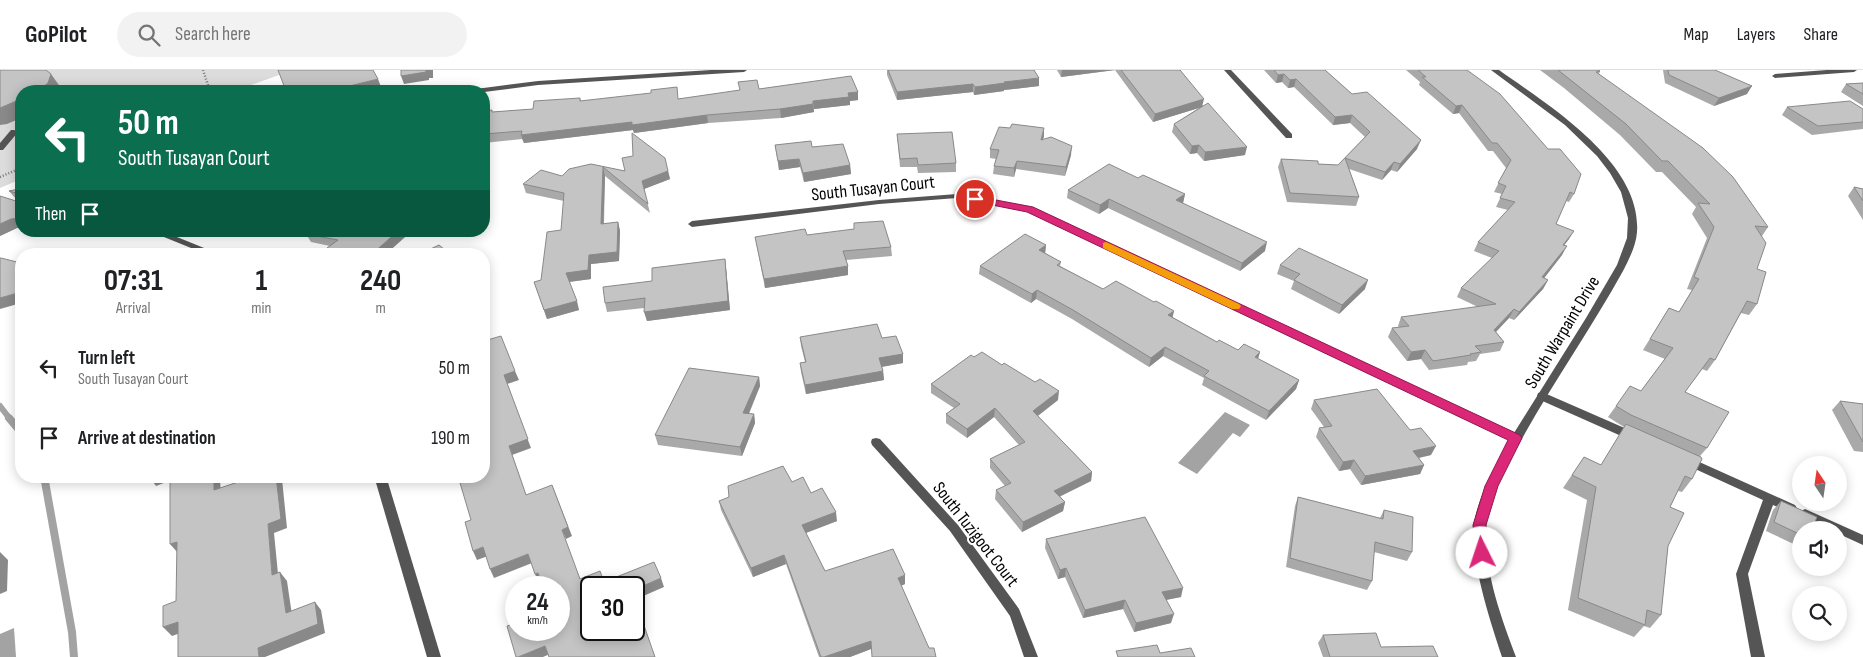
<!DOCTYPE html>
<style>
body{margin:0;font-family:"Sofia Sans Condensed",sans-serif;background:#f2f2f2;color:#202124;height:100vh;display:flex;flex-direction:column;font-size:19px;white-space:nowrap}
*{box-sizing:border-box;margin:0}
p{font-size:16px;color:#757577}
.icon{flex:none;width:28px;height:28px;fill:none;stroke:currentColor;stroke-width:2;stroke-linecap:round;stroke-linejoin:round}
.map{position:relative;flex:1;overflow:hidden}
.panel{position:absolute;left:15px;top:178px;width:475px;height:235px;display:flex;flex-direction:column;background:#fff;border-radius:20px;box-shadow:0 2px 12px #0003}
.panel>*{flex:none}
.top-card{position:absolute;left:15px;top:15px;width:475px;height:152px;border-radius:20px;box-shadow:0 2px 12px #0003;background:#0b6e4f;color:#fff;overflow:hidden}
.needle{width:32px;rotate:347deg}
.controls{position:absolute;left:1792px;top:386px;display:grid;gap:10px}
.controls a{display:grid;place-items:center;width:55px;height:55px;border-radius:50%;background:#fff;box-shadow:0 2px 12px #0003;font-size:25px}
.speed{position:absolute;left:505px;top:506px;display:flex;gap:10px;font-size:25px;font-weight:700;text-align:center}
.speed>*{display:grid;place-content:center;width:65px;height:65px;border-radius:50%;background:#fff;box-shadow:0 2px 12px #0003;line-height:1}
.speed small{font-size:12px;font-weight:400}
.speed .limit{border:2px solid #111;border-radius:8px;background:#fff;color:#111}
.pin{position:absolute;display:grid;place-items:center;width:42px;height:42px;color:#fff;margin:-21px;border:2px solid #fff;border-radius:50%;box-shadow:0 1px 5px #0007}
.me{position:absolute;width:55px;margin:-28px;rotate:356deg;stroke-linejoin:round;filter:drop-shadow(0 0 4px #0008)}
.turn{display:flex;align-items:center;gap:18px;height:105px;padding:0 20px;font-size:22px}
.turn .icon{width:65px;height:65px;stroke-width:2.5}
.turn b{display:block;font-size:35px;line-height:42px}
.then{display:flex;align-items:center;height:48px;padding:0 20px;background:#0003;gap:10px;font-size:19px}
.eta{display:flex;justify-content:space-evenly;align-items:center;height:85px;text-align:center}
.eta b{font-size:30px;font-weight:700;line-height:35px}
ul{padding:0;list-style:none}
li{display:flex;align-items:center;gap:15px;height:70px;padding:0 20px}
li div{flex:1}
li b{display:block;font-size:19px}
li em{font-style:normal}
header{display:flex;align-items:center;gap:30px;box-sizing:border-box;height:70px;padding:0 25px;background:#fff;border-bottom:1px solid #e0e0e0}
header strong{font-size:24px}
nav{display:flex;gap:28px;margin-inline-start:auto;font-size:18px}
.search{width:350px;height:45px;background:#f2f2f2;display:flex;align-items:center;gap:12px;box-sizing:border-box;padding:0 18px;border-radius:28px;color:#757577;font-size:19px}
.map>svg:first-child{display:block}
</style>
<header>
<strong>GoPilot</strong>
<div class="search"><svg class="icon" aria-label="search" viewBox="0 0 24 24"><circle cx="10" cy="10" r="6"/><path d="M15 15l6 6"/></svg>Search here</div>
<nav><a>Map</a><a>Layers</a><a>Share</a></nav>
</header>
<div class="map">
<svg width="1863" height="587" viewBox="0 0 1863 587">
<rect width="100%" height="100%" fill="#fff"/>
<polygon fill="#dcdcdc" points="0,0 293,0 234,21 21,21 21,109 0,118"/>
<g fill="#a3a3a3">
<polygon points="1225,342 1250,355 1240,367 1233,363 1197,404 1178,393"/>
<polygon points="14,558 16,587 0,587 0,564"/>
</g>
<g fill="none" stroke-linecap="round" stroke-linejoin="round">
<polyline stroke="#a3a3a3" stroke-width="6" points="0,336 10,349"/>
<g stroke="#a3a3a3" stroke-width="8">
<polyline points="9,348 21,362"/>
<polyline points="44,406 72,562 74,587"/>
</g>
<g stroke="#777" stroke-width="2.5" stroke-dasharray="1 2" stroke-linecap="butt">
<polyline points="203,0 210,21"/>
<polyline points="0,107 21,98"/>
</g>
<g fill="#555" fill-rule="evenodd">
<polygon points="11,60 14,60 18,62 3,80 0,80 0,73"/>
<path d="M 88,161 L 104,161 C 101,165 91,165 88,161 Z"/>
<polygon points="1542,322 1636,363 1637,366 1636,369 1628,369 1538,329 1537,326 1538,323"/>
<polygon points="1686,386 1795,435 1797,438 1795,441 1791,443 1773,435 1748,504 1765,587 1751,587 1736,504 1763,430 1682,393 1680,390 1682,387"/>
<polygon points="1805,439 1863,465 1863,475 1839,464 1839,460 1829,460 1801,447 1799,444 1801,441"/>
</g>
<g fill="#555" fill-rule="evenodd">
<polygon points="711,0 747,0 744,2 538,15 484,22 472,21 476,19 538,11"/>
<polygon points="1224,0 1231,0 1292,64 1292,68 1286,68"/>
<path d="M 1491,0 L 1499,0 C 1548,35 1642,92 1637,162 C 1636,176 1629,189 1623,201 C 1587,266 1544,325 1510,391 C 1500,411 1486,434 1486,458 C 1484,501 1501,547 1516,587 L 1502,587 C 1490,550 1468,486 1475,448 C 1481,420 1497,395 1510,370 L 1027,141 L 957,128 L 879,134 L 692,157 L 688,154 L 692,151 L 879,130 L 957,124 L 1032,137 L 1514,363 L 1586,248 L 1617,195 L 1627,168 L 1628,148 L 1621,122 L 1610,103 L 1597,86 L 1565,55 Z"/>
<polygon points="1827,0 1857,0 1854,2 1775,8 1772,6 1775,4"/>
<polygon points="149,161 162,161 219,184 206,184"/>
<polygon points="876,368 880,369 958,455 1019,539 1038,587 1024,587 1010,546 950,461 872,375 871,372 872,369"/>
<polygon points="374,406 386,406 441,587 427,587"/>
</g>
</g>
<g fill="#a9a9a9">
<polygon points="887,0 1034,0 1039,16 1004,20 1004,21 974,25 973,22 897,30 887,5"/>
<polygon points="1057,0 1180,0 1203,36 1245,85 1204,91 1197,83 1190,84 1172,62 1174,54 1199,38 1153,52 1115,0 1061,7"/>
<polygon points="1264,0 1325,0 1352,24 1417,79 1397,102 1391,100 1382,110 1349,99 1359,127 1356,136 1287,132 1278,97 1281,89 1318,94 1338,95 1365,67 1350,53 1333,55 1294,17 1288,18 1282,12 1276,13"/>
<polygon points="1406,0 1467,0 1574,124 1569,132 1566,131 1556,154 1569,169 1564,175 1562,185 1544,208 1548,210 1543,219 1514,250 1509,248 1496,262 1504,272 1500,281 1480,284 1476,291 1468,292 1467,295 1429,300 1421,289 1407,291 1388,267 1392,258 1399,257 1398,256 1401,247 1478,237 1457,227 1461,218 1492,188 1474,181 1478,172 1508,140 1496,137 1502,124 1494,122 1506,98 1493,81 1488,81 1459,43 1453,44 1419,15 1420,12"/>
<polygon points="1540,0 1598,0 1600,1 1599,4 1768,157 1762,166 1757,199 1757,234 1749,245 1741,243 1715,290 1707,301 1702,299 1685,322 1707,378 1700,386 1692,409 1682,422 1678,421 1670,437 1668,476 1661,545 1650,558 1644,556 1634,567 1568,540 1587,430 1563,418 1584,387 1601,395 1624,357 1608,347 1616,336 1641,321 1665,289 1643,280 1669,238 1679,242 1692,220 1687,219 1707,168 1692,144 1696,137 1662,102 1656,102 1620,65 1564,18"/>
<polygon points="1663,0 1715,0 1747,24 1714,36 1665,13"/>
<polygon points="1863,13 1863,36 1841,22 1846,14"/>
<polygon points="759,19 858,22 858,30 850,31 850,35 814,39 814,42 781,48 708,53 634,63 633,60 524,73 522,69 484,73 484,41 493,42 533,39 580,28 581,31 678,29"/>
<polygon points="1787,37 1863,39 1863,59 1812,65 1782,45"/>
<polygon points="897,64 956,93 956,102 918,103 917,97 900,97"/>
<polygon points="1044,66 1043,70 1071,85 1065,106 1016,99 1014,107 993,104 994,96 996,89 990,88 990,79"/>
<polygon points="775,75 812,77 850,95 851,104 804,112 800,97 779,100"/>
<polygon points="591,94 625,101 668,101 670,109 644,119 650,143 605,106 604,154 618,152 620,161 619,191 591,194 591,209 569,212 579,240 547,249 534,212 541,210 561,160 564,131 526,123 523,114 562,106"/>
<polygon points="1138,108 1185,124 1183,133 1265,181 1240,201 1108,138 1099,144 1067,128 1068,120"/>
<polygon points="1854,117 1863,119 1863,150 1848,126"/>
<polygon points="19,119 17,158 0,166 0,126 16,131 16,129 9,121"/>
<polygon points="309,161 386,184 330,183 327,178 330,176 311,172 306,164"/>
<polygon points="807,165 891,177 892,186 846,190 848,196 848,205 765,218 755,167"/>
<polygon points="1046,175 1045,183 1061,192 1060,196 1103,219 1154,232 1174,241 1172,247 1217,272 1238,280 1260,282 1258,289 1299,310 1296,319 1266,350 1202,315 1204,308 1163,286 1149,297 1072,249 1036,229 1031,233 979,204 980,196"/>
<polygon points="725,189 726,198 730,240 647,251 644,238 607,242 605,233 652,211"/>
<polygon points="1280,195 1365,219 1339,244 1291,219 1294,211 1277,204"/>
<polygon points="800,267 882,268 903,284 903,293 882,297 883,301 884,310 806,324 801,302 800,293 805,292 801,276"/>
<polygon points="974,287 1058,330 1038,346 1092,402 1091,411 1060,426 1065,432 1063,441 1022,462 995,429 996,420 1005,416 990,398 990,389 1019,375 994,347 967,368 946,353 946,344 954,338 931,323 931,314"/>
<polygon points="759,307 760,316 749,344 754,344 755,353 742,386 658,375 655,365"/>
<polygon points="1314,330 1410,360 1431,385 1419,388 1424,395 1420,404 1361,415 1350,399 1339,401 1316,367 1319,358 1324,357 1311,339"/>
<polygon points="1840,331 1863,334 1863,382 1854,381 1832,340"/>
<polygon points="811,423 837,451 806,463 825,501 905,514 901,516 871,579 850,587 819,587 786,494 753,507 721,440 719,431"/>
<polygon points="1298,427 1380,448 1384,440 1412,482 1407,491 1374,482 1372,511 1367,520 1286,497 1295,436"/>
<polygon points="1781,431 1801,460 1801,476 1800,477 1766,461 1773,440"/>
<polygon points="1046,469 1181,527 1166,530 1171,553 1134,562 1123,539 1083,548 1065,507 1058,509 1045,478"/>
<polygon points="1323,565 1381,577 1438,587 1323,587 1318,573"/>
</g>
<g fill="#898989">
<polygon points="426,0 433,0 433,8 429,8 429,10 404,14 401,6"/>
<polygon points="1062,0 1115,0 1061,7"/>
<polygon points="51,4 61,18 59,21 38,21"/>
<polygon points="1284,4 1282,12 1276,13 1278,5"/>
<polygon points="1039,8 1039,16 1004,20 1004,21 974,25 975,17 1004,12"/>
<polygon points="378,9 381,17 365,21 329,21"/>
<polygon points="1296,9 1294,17 1288,18 1290,10"/>
<polygon points="973,14 973,22 897,30 897,22"/>
<polygon points="1752,16 1747,24 1714,36 1719,28"/>
<polygon points="858,22 858,30 850,31 850,35 814,39 813,31 848,23"/>
<polygon points="21,29 21,48 7,54 0,55 0,38"/>
<polygon points="1204,29 1202,37 1153,52 1155,44"/>
<polygon points="813,34 814,42 781,48 780,39"/>
<polygon points="1462,35 1459,43 1453,44 1456,36"/>
<polygon points="707,45 708,53 634,63 633,60 524,73 521,65 632,52"/>
<polygon points="1352,45 1350,53 1333,55 1335,47"/>
<polygon points="1044,58 1044,66 1040,79 1041,70"/>
<polygon points="1421,70 1417,79 1397,102 1400,94"/>
<polygon points="1199,75 1197,83 1190,84 1192,76"/>
<polygon points="1072,76 1071,85 1065,106 1066,97"/>
<polygon points="1247,77 1245,85 1204,91 1205,82"/>
<polygon points="799,89 800,97 779,100 778,91"/>
<polygon points="1017,91 1016,99 1014,107 1014,98"/>
<polygon points="1394,92 1391,100 1382,110 1385,102"/>
<polygon points="850,95 851,104 804,112 803,103"/>
<polygon points="603,97 605,106 603,163 601,154"/>
<polygon points="668,101 670,109 644,119 642,111"/>
<polygon points="1185,124 1183,133 1174,139 1176,130"/>
<polygon points="1109,129 1108,138 1099,144 1100,135"/>
<polygon points="21,148 21,158 17,158 0,166 0,154 11,149"/>
<polygon points="618,152 620,161 619,191 591,194 591,209 568,212 566,203 589,185"/>
<polygon points="398,161 412,161 386,184 372,184"/>
<polygon points="1574,161 1569,169 1558,183 1563,175"/>
<polygon points="1267,172 1265,181 1240,201 1242,193"/>
<polygon points="1046,175 1045,184 1039,180"/>
<polygon points="1567,176 1562,185 1538,216 1542,207"/>
<polygon points="725,189 726,198 730,240 647,251 644,242"/>
<polygon points="848,196 848,205 765,218 764,209"/>
<polygon points="1368,210 1365,219 1339,244 1342,235"/>
<polygon points="1548,210 1543,219 1514,250 1519,242"/>
<polygon points="484,212 487,220 484,222"/>
<polygon points="1037,220 1036,229 1031,233 1032,224"/>
<polygon points="21,222 21,233 0,239 0,228"/>
<polygon points="577,231 579,240 547,249 544,240"/>
<polygon points="1514,239 1509,248 1489,269 1494,260"/>
<polygon points="1174,241 1172,250 1168,245"/>
<polygon points="1165,277 1163,286 1149,297 1151,288"/>
<polygon points="1425,280 1421,289 1407,291 1411,282"/>
<polygon points="1260,282 1257,291 1255,287"/>
<polygon points="903,284 903,293 880,297 879,288"/>
<polygon points="515,301 519,310 507,314 531,378 512,385 530,434 509,376 504,305"/>
<polygon points="883,301 884,310 806,324 805,315"/>
<polygon points="759,307 760,316 745,352 743,343"/>
<polygon points="1299,310 1296,319 1266,350 1269,341"/>
<polygon points="1059,321 1058,330 1032,350 1033,341"/>
<polygon points="995,338 994,347 967,368 967,359"/>
<polygon points="754,344 755,353 742,386 740,377"/>
<polygon points="1436,376 1431,385 1408,390 1413,381"/>
<polygon points="1354,390 1350,399 1339,401 1343,392"/>
<polygon points="1424,395 1420,404 1361,415 1365,406"/>
<polygon points="1092,402 1091,411 1053,430 1054,421"/>
<polygon points="149,406 176,406 177,408 156,416"/>
<polygon points="214,406 220,406 221,429 214,420"/>
<polygon points="276,406 280,406 282,409 287,458 274,463 279,514 272,505 268,454"/>
<polygon points="552,415 572,466 566,469 562,460"/>
<polygon points="1065,432 1063,441 1022,462 1023,452"/>
<polygon points="836,442 837,451 803,464 802,455"/>
<polygon points="177,472 178,483 170,474"/>
<polygon points="483,477 488,486 477,490 473,481"/>
<polygon points="0,482 8,490 7,521 0,524"/>
<polygon points="528,484 532,493 494,508 490,499"/>
<polygon points="784,485 786,494 753,507 751,498"/>
<polygon points="1066,498 1065,507 1058,509 1060,500"/>
<polygon points="280,502 287,511 293,552 286,543"/>
<polygon points="538,503 542,511 539,513 535,504"/>
<polygon points="905,505 905,514 898,517 898,508"/>
<polygon points="661,508 664,517 634,530 634,520"/>
<polygon points="1183,518 1181,527 1160,531 1162,522"/>
<polygon points="1125,530 1123,539 1083,548 1085,540"/>
<polygon points="315,532 321,540 325,563 265,587 259,587 258,578"/>
<polygon points="1174,544 1171,553 1134,562 1136,553"/>
<polygon points="178,552 186,561 172,566 163,557"/>
<polygon points="871,571 871,579 850,587 824,587"/>
<polygon points="545,576 550,584 543,587 518,587"/>
</g>
<g fill="#c4c4c4" stroke="#898989">
<polygon points="0,0 46,0 51,4 48,13 38,21 21,21 21,29 0,38"/>
<polygon points="278,0 373,0 378,9 329,21 286,21"/>
<polygon points="401,0 429,0 426,0 426,2 401,6"/>
<polygon points="888,0 1034,0 1039,8 1004,12 1005,13 975,17 973,14 897,22"/>
<polygon points="1121,0 1180,0 1204,29 1155,44"/>
<polygon points="1274,0 1325,0 1352,24 1367,22 1421,70 1400,94 1394,92 1385,102 1345,88 1359,127 1290,123 1281,89 1318,91 1318,94 1338,95 1370,62 1352,45 1335,47 1296,9 1290,10 1284,4 1278,5"/>
<polygon points="1418,0 1467,0 1500,24 1548,79 1560,79 1581,104 1574,124 1570,122 1556,154 1574,161 1563,175 1567,176 1542,207 1548,210 1519,242 1514,239 1494,260 1504,272 1475,276 1481,282 1470,284 1471,285 1433,291 1425,280 1411,282 1392,258 1409,256 1401,247 1496,234 1461,218 1499,181 1478,172 1515,132 1500,128 1506,116 1498,113 1511,90 1497,73 1492,73 1462,35 1456,36 1422,7 1426,7"/>
<polygon points="1558,0 1598,0 1600,1 1596,2 1703,78 1733,107 1768,157 1755,156 1766,173 1757,199 1766,202 1757,234 1747,231 1715,290 1710,288 1685,322 1729,342 1707,378 1631,345 1616,336 1630,316 1641,321 1673,278 1650,269 1669,238 1679,242 1699,209 1694,207 1714,157 1698,133 1710,134 1668,91 1662,91 1626,54"/>
<polygon points="1668,0 1715,0 1752,16 1719,28 1669,5"/>
<polygon points="851,6 858,22 848,23 849,27 813,31 813,34 780,39 707,45 632,55 632,52 521,65 522,61 484,64 484,41 492,40 492,42 533,39 534,31 580,28 580,31 651,23 651,20 677,17 678,29 740,20 738,12 757,10 759,19"/>
<polygon points="1863,13 1863,24 1846,14"/>
<polygon points="1850,31 1863,39 1863,52 1818,56 1787,37"/>
<polygon points="1208,33 1247,77 1205,82 1199,75 1192,76 1174,54"/>
<polygon points="1012,54 1044,58 1041,70 1051,67 1072,76 1066,97 1017,91 1014,98 994,96 999,80 990,79 999,57 1010,58"/>
<polygon points="952,62 956,93 918,95 917,88 900,89 897,64"/>
<polygon points="632,63 665,88 668,101 642,111 648,134 603,97 601,154 618,152 617,182 589,185 588,200 566,203 577,231 544,240 534,212 541,210 547,162 561,160 564,123 523,114 541,100 562,106 569,99 591,94 625,101 622,88 633,86"/>
<polygon points="811,71 812,77 843,74 850,95 803,103 799,89 778,91 775,75"/>
<polygon points="1109,94 1138,108 1143,105 1185,124 1176,130 1267,172 1242,193 1109,129 1100,135 1068,120"/>
<polygon points="21,117 21,148 11,149 0,154 0,126 16,131 16,123 9,121 19,119"/>
<polygon points="1854,117 1863,119 1863,131"/>
<polygon points="883,151 891,177 843,181 848,196 764,209 755,167 805,159 807,165 854,159 854,153"/>
<polygon points="309,161 398,161 372,184 329,184 334,180 327,178 338,170 306,164"/>
<polygon points="1025,164 1046,175 1039,180 1061,192 1057,195 1103,219 1116,211 1154,232 1156,231 1174,241 1168,245 1217,272 1219,270 1238,280 1244,274 1260,282 1255,287 1299,310 1269,341 1204,306 1209,301 1165,277 1151,288 1073,240 1037,220 1032,224 980,196"/>
<polygon points="439,175 450,184 420,184"/>
<polygon points="1299,178 1368,210 1342,235 1294,210 1300,204 1280,195"/>
<polygon points="0,188 1,188 21,193 21,222 0,228"/>
<polygon points="725,189 728,231 644,242 645,228 605,233 603,217 652,211 652,198"/>
<polygon points="877,254 882,268 896,266 903,284 879,288 883,301 805,315 800,293 806,292 800,267"/>
<polygon points="501,266 515,301 504,305 528,369 509,376 526,425 552,415 568,457 562,460 580,509 600,501 604,512 654,492 661,508 634,520 634,518 591,518 591,560 634,560 634,527 655,587 549,587 545,576 518,587 516,587 507,556 516,553 516,560 559,560 559,518 543,518 538,503 535,504 528,484 490,499 483,477 473,481 465,452 471,450 458,406 484,406 484,329 486,328 484,322 484,271"/>
<polygon points="982,282 1002,295 1004,293 1035,312 1040,309 1059,321 1033,341 1092,402 1054,421 1065,432 1023,452 996,420 1011,413 990,389 1025,372 995,338 967,359 946,344 960,334 931,314 971,285 974,287"/>
<polygon points="689,298 759,307 743,343 754,344 740,377 655,365"/>
<polygon points="1377,319 1410,360 1421,358 1436,376 1413,381 1424,395 1365,406 1354,390 1343,392 1319,358 1332,356 1314,330"/>
<polygon points="1840,331 1863,334 1863,372"/>
<polygon points="1626,354 1701,387 1702,389 1692,409 1685,406 1670,437 1684,443 1668,476 1661,545 1647,540 1645,555 1578,528 1596,417 1572,405 1584,387 1601,395"/>
<polygon points="783,396 792,412 803,407 811,423 822,418 836,442 802,455 825,501 893,479 905,505 898,508 929,578 934,578 936,587 872,587 871,571 824,587 821,587 784,485 751,498 719,431 729,427 728,416"/>
<polygon points="170,406 214,406 214,420 256,406 276,406 281,449 268,454 272,505 280,502 286,543 315,532 318,554 258,578 259,587 178,587 178,552 163,557 163,536 176,531 177,472 170,474"/>
<polygon points="1298,427 1383,449 1384,440 1413,447 1412,482 1375,472 1372,511 1290,488"/>
<polygon points="1781,431 1817,447 1812,460 1801,460 1801,465 1774,452"/>
<polygon points="1145,447 1183,518 1162,522 1174,544 1136,553 1125,530 1085,540 1066,498 1060,500 1046,469"/>
<polygon points="1376,563 1381,577 1433,576 1438,587 1330,587 1323,565"/>
<polygon points="1157,575 1160,583 1191,578 1195,587 1118,587 1116,581"/>
</g>
<polygon fill="#db2777" stroke="#8e194d" points="975,126 1033,137 1520,365 1522,368 1498,416 1486,455 1489,483 1487,487 1482,489 1477,487 1475,483 1473,455 1485,416 1508,370 1027,142 972,131 971,129"/>
<polygon fill="#f59e0b" points="1106,172 1239,234 1241,236 1239,239 1232,239 1103,178 1103,173"/>
<g text-anchor="middle" stroke-width="4" stroke-linejoin="round" paint-order="stroke">
<g font-size="18" fill="#000" stroke="#fff">
<text transform="translate(873 118) rotate(-6)" y="6">South Tusayan Court</text>
<text transform="translate(1562 262) rotate(-59)" y="6">South Warpaint Drive</text>
<text transform="translate(976 464) rotate(52)" y="6">South Tuzigoot Court</text>
</g>
</g>
</svg>
<div class="controls">
<a><svg class="needle" viewBox="-14 -14 28 28"><path d="M0-13l5 13h-10z" fill="#e53935"/><path d="M0 13l5-13h-10z" fill="#757577"/></svg></a>
<a><svg class="icon" aria-label="sound" viewBox="0 0 24 24"><path d="M4 9h4l5-4v14l-5-4H4zM17 9q2 3 0 6"/></svg></a>
<a><svg class="icon" aria-label="search" viewBox="0 0 24 24"><circle cx="10" cy="10" r="6"/><path d="M15 15l6 6"/></svg></a>
</div>
<div class="speed"><div>24<small>km/h</small></div><div class="limit">30</div></div>
<div class="pin" style="left:975px;top:129px;background:#d93025"><svg class="icon" aria-label="arrive" viewBox="0 0 24 24"><path d="M6 21V4h12l-3 4 3 4H6"/></svg></div>
<svg class="me" style="left:1482px;top:483px" viewBox="-20 -20 40 40"><circle r="19" fill="#fff"/><path d="M0-13L10 11 0 6-10 11z" fill="#db2777"/></svg>
<div class="top-card">
<div class="turn"><svg class="icon" aria-label="left" viewBox="0 0 24 24"><path d="M17 20v-9H6M10 6l-5 5 5 5"/></svg><div><b>50 m</b>South Tusayan Court</div></div>
<div class="then">Then<svg class="icon" aria-label="arrive" viewBox="0 0 24 24"><path d="M6 21V4h12l-3 4 3 4H6"/></svg></div>
</div>
<section class="panel">
<div class="eta">
<div><b>07:31</b><p>Arrival</p></div>
<div><b>1</b><p>min</p></div>
<div><b>240</b><p>m</p></div>
</div>
<ul>
<li><svg class="icon" aria-label="left" viewBox="0 0 24 24"><path d="M17 20v-9H6M10 6l-5 5 5 5"/></svg><div><b>Turn left</b><p>South Tusayan Court</p></div><em>50 m</em></li>
<li><svg class="icon" aria-label="arrive" viewBox="0 0 24 24"><path d="M6 21V4h12l-3 4 3 4H6"/></svg><div><b>Arrive at destination</b></div><em>190 m</em></li>
</ul>
</section>
</div>
